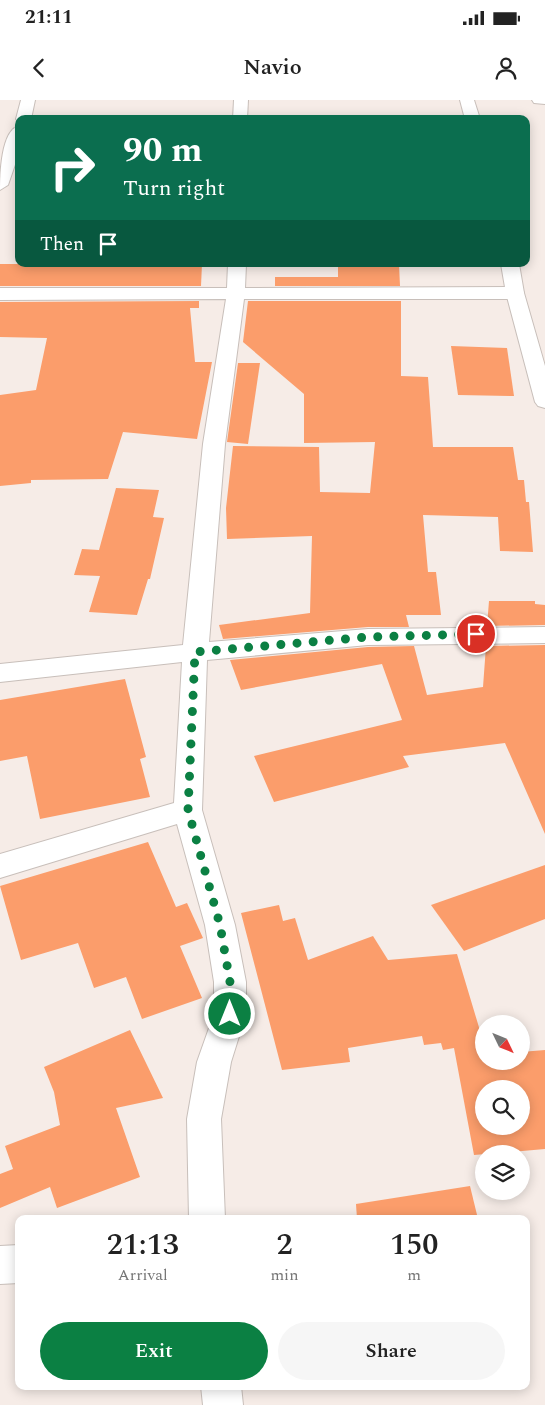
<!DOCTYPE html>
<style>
body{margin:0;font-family:Spectral,serif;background:#f6f6f6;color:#222;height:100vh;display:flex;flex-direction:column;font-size:19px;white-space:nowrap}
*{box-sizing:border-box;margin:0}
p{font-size:16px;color:#767676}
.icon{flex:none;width:28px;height:28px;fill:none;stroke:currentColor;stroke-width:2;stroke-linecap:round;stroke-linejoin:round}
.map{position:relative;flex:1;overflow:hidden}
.panel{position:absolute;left:15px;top:1115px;width:515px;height:175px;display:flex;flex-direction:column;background:#fff;border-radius:10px;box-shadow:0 2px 12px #0003}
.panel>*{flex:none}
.top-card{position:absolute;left:15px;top:15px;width:515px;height:152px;border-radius:10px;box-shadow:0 2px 12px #0003;background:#0b6e4f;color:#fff;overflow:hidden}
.needle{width:32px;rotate:133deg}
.tools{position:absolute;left:475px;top:915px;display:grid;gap:10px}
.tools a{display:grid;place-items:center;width:55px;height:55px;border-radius:50%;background:#fff;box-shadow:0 2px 12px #0003;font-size:25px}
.pin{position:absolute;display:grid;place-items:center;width:42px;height:42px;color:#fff;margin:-21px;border:2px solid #fff;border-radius:50%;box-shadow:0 1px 5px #0007}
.me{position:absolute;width:55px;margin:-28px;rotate:0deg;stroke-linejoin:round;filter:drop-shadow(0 0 4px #0008)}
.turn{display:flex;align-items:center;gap:18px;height:105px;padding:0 25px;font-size:22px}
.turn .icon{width:65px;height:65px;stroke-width:2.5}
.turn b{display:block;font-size:35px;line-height:42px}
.then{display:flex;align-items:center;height:48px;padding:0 25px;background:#0003;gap:10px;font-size:19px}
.eta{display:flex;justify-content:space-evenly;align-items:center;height:85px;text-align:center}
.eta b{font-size:30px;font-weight:600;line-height:35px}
.cta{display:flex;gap:10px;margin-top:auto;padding:10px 25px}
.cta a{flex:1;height:58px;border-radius:30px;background:#0b8043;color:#fff;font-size:20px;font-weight:600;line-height:58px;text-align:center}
.cta a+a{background:#f6f6f6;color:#222}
.status{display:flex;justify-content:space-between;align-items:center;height:35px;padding:0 25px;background:#fff;direction:ltr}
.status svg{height:14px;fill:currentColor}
header{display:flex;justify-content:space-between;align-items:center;height:65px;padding:0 25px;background:#fff;font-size:22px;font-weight:600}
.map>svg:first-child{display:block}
</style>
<div class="status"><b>21:11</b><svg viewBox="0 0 49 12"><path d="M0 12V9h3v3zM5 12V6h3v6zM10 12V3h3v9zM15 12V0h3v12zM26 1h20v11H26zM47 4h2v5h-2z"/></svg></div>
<header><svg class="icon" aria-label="back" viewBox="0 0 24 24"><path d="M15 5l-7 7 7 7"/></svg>Navio<svg class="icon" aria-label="person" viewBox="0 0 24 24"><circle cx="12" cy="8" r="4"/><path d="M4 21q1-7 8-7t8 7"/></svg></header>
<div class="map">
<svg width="545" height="1305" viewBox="0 0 545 1305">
<rect width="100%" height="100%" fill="#f6ece7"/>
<g fill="#fb9d6b" fill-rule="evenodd">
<polygon points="0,164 202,164 201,186 0,186"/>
<polygon points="338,164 399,164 400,186 275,186 275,177 338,177"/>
<polygon points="199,201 199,208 190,208 195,262 212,262 197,339 123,332 108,379 31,380 31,383 0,386 0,295 36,290 47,238 0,237 0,202"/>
<polygon points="248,201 401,201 401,276 428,277 433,347 513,347 518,380 524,380 526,402 529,402 533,452 500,451 498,417 423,415 428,472 436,472 441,515 406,515 409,527 368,527 223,539 219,525 310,513 312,436 227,439 226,408 233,346 319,347 320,392 370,393 375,342 304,343 304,294 243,242"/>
<polygon points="451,246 507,248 514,296 458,295"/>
<polygon points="238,263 260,263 248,344 227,342"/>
<polygon points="116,388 159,390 153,417 164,418 150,479 148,479 137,515 89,512 100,476 74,475 82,449 99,450"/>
<polygon points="489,501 535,501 535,504 545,505 545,525 487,526"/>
<polygon points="545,545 545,734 505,643 403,656 409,667 274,702 254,656 402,620 382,564 241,590 230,560 368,547 414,546 427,595 483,587 486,546"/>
<polygon points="125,579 146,657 140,659 150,697 40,719 27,656 0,661 0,600"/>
<polygon points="148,742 176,807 187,803 203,838 180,846 202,898 142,919 126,877 94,888 78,843 21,860 0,786"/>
<polygon points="545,765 545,819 464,851 431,805"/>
<path d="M 279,805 L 283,821 L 295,818 L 308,860 L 373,836 L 388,860 L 457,854 L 484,944 L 484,961 L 521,961 L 521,952 L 545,950 L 545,1049 L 474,1055 L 454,948 L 443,950 L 441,943 L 424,945 L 422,936 L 348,948 L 350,962 L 282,970 L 241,813 ZM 484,989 L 521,989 L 521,1026 L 484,1026 Z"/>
<polygon points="130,930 163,998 116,1008 140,1077 57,1108 50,1087 0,1108 0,1074 13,1069 5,1046 60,1025 54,992 44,967"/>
<polygon points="470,1086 478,1119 357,1119 356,1104"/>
</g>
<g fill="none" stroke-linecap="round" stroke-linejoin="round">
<defs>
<g id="minor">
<polygon points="21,0 35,0 31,19 19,19 19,22 16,19"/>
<polygon points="234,0 248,0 247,19 233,19"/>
<polygon points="532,0 545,0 545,4 534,3"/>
<path d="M 19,26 L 19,53 L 8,85 L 0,90 C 0,75 1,30 19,26 Z"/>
<polygon points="228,164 246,164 245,188 515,187 522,189 524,193 522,197 515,199 244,199 225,344 209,542 368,529 545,527 545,543 368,545 207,560 202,710 235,825 246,882 246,914 231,962 221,1019 225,1119 189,1119 187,1019 197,962 214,914 214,882 205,825 177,724 0,778 0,754 174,703 182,562 0,582 0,564 183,545 203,344 226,199 0,200 0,188 227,188"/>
<polygon points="19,1145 19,1183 0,1184 0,1146"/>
<polygon points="201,1286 241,1286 243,1305 203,1305"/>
</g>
<g id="tertiary">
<polygon points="460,0 474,0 480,19 465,19"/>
<polygon points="501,164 519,164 524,193 545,266 545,308 538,306 535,302 506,193"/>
</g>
</defs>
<use href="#minor" stroke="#c8bfba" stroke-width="2"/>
<use href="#tertiary" stroke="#c8bfba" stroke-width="2"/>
<use href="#minor" fill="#fff" fill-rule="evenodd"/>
<use href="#tertiary" fill="#fff" fill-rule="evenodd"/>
</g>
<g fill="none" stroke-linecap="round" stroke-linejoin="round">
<polyline stroke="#0b8043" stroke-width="9" stroke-dasharray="0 16.2" points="230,914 230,882 220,825 188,710 195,552 368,537 476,534"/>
</g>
</svg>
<div class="tools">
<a><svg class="needle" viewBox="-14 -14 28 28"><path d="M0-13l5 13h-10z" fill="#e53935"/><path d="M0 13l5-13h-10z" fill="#767676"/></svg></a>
<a><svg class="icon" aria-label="search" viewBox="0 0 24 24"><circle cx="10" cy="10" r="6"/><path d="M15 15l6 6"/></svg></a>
<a><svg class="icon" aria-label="layers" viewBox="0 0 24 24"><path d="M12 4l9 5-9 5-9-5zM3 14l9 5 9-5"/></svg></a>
</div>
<div class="pin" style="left:476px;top:534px;background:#d93025"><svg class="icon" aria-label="arrive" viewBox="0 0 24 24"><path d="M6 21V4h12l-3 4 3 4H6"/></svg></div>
<svg class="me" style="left:230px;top:914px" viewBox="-20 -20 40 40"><circle r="17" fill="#0b8043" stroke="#fff" stroke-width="3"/><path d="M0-11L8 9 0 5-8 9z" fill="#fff"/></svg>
<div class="top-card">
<div class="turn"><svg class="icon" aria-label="right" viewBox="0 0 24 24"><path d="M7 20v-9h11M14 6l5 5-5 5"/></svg><div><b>90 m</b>Turn right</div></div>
<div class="then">Then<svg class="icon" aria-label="arrive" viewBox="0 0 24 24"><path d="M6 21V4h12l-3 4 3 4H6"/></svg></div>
</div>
<section class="panel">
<div class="eta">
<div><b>21:13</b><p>Arrival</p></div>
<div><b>2</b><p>min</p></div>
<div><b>150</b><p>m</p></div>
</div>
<div class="cta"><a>Exit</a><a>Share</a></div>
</section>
</div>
